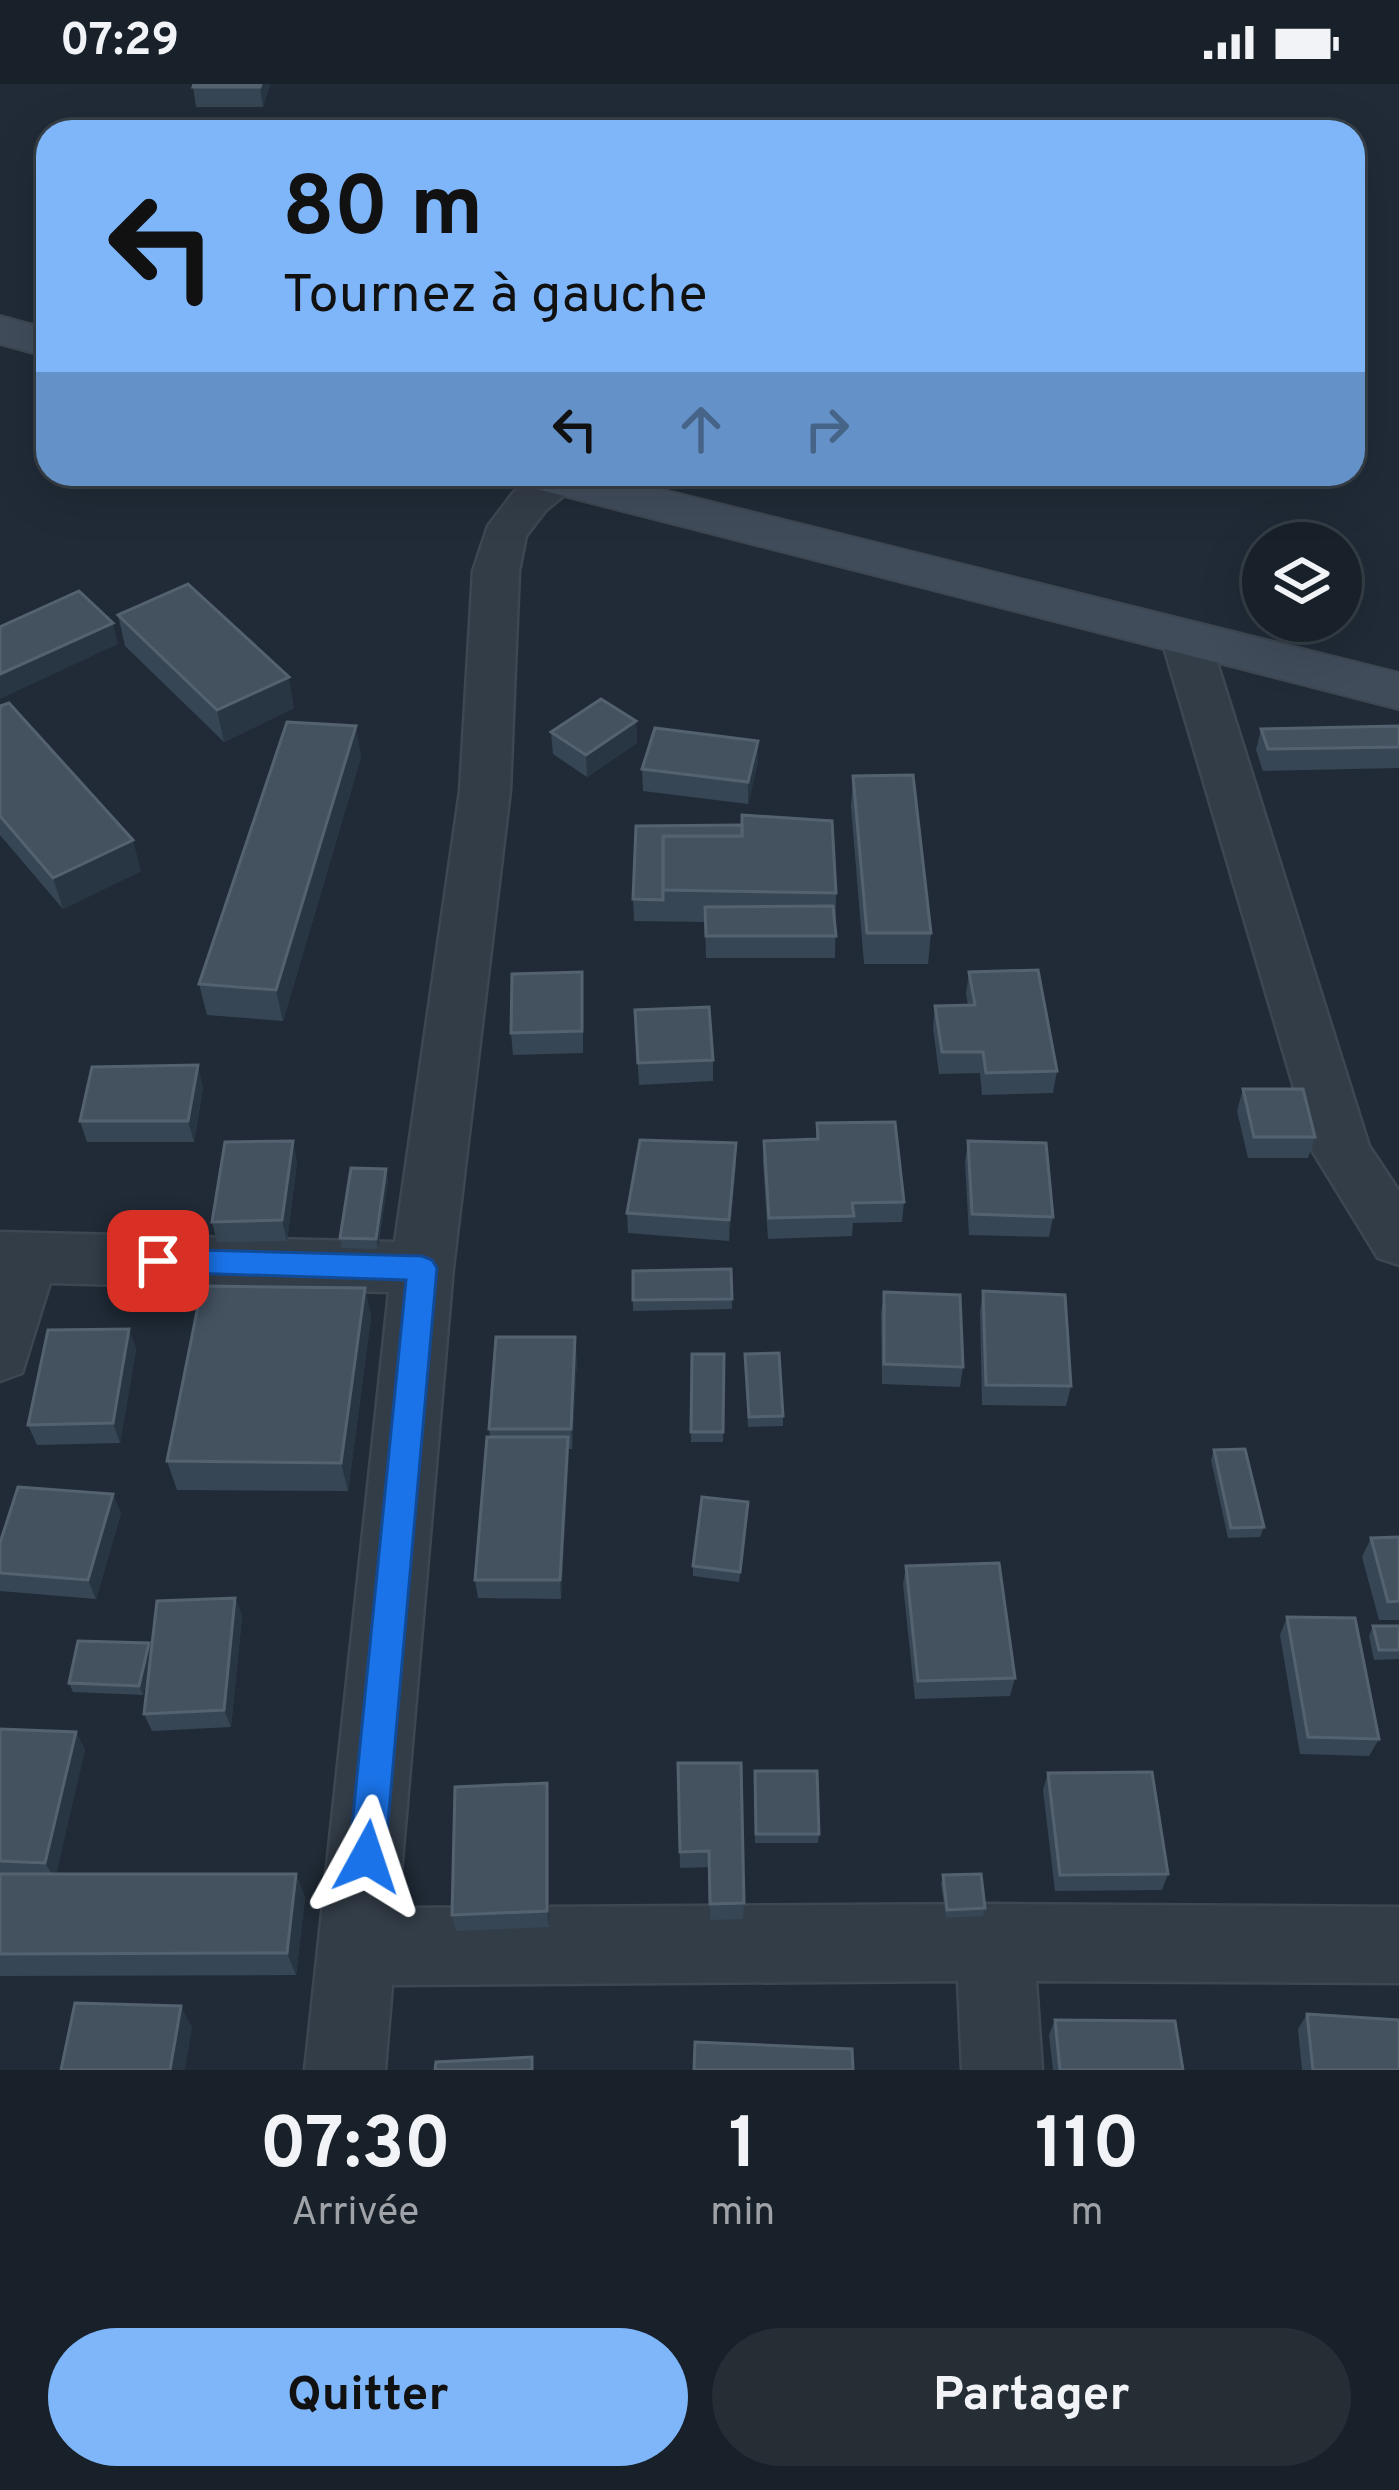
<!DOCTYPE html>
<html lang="fr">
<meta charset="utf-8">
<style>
body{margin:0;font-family:Overpass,sans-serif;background:#252d35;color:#f1f3f6;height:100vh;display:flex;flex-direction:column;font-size:45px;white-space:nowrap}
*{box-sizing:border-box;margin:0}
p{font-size:39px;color:#9fa3a8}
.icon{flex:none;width:66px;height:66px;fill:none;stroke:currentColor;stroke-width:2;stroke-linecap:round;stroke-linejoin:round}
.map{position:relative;height:1986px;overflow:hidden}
.details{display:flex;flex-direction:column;background:#182029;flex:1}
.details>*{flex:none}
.top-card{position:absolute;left:36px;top:36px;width:1329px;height:366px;border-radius:36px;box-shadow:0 12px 48px #0002,0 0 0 3px #363e46;background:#7eb6f9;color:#111;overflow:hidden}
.controls{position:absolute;left:1242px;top:438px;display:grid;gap:24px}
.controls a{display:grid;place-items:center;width:120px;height:120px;border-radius:50%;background:#182029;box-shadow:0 12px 48px #0002,0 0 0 3px #363e46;font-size:60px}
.pin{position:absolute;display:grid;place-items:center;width:102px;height:102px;color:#fff;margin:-51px;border-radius:24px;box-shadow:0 6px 18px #0006}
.me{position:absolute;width:132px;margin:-66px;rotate:5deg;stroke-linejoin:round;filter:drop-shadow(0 0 9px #0008)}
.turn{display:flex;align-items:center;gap:42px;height:252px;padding:0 48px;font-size:54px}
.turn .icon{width:156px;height:156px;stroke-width:2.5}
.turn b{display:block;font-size:84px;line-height:102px}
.lanes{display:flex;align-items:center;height:114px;padding:0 48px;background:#0003;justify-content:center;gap:60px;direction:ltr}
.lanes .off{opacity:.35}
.eta{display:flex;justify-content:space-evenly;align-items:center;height:204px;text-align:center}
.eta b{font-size:72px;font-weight:700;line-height:84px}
.button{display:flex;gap:24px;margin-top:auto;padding:24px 48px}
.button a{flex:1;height:138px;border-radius:72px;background:#7eb6f9;color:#111;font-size:48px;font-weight:700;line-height:138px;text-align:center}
.button a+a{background:#252d35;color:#f1f3f6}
.status{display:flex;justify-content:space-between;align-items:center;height:84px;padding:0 60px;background:#182029;direction:ltr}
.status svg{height:33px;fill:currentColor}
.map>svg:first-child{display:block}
</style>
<div class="status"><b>07:29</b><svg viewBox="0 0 49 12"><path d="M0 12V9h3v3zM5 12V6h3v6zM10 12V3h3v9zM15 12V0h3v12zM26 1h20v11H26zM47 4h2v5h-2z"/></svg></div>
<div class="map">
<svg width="1399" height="1986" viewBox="0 0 1399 1986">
<rect width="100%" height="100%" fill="#202b37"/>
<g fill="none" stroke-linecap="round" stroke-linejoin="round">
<defs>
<g id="minor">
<polygon points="541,390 579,390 583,396 546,426 526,452 519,487 510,707 453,1184 398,1824 995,1820 1399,1823 1399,1899 1036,1897 1042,1986 962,1986 958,1897 392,1901 385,1986 305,1986 389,1208 50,1199 22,1289 0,1297 0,1148 395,1158 460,707 473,487 488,442 514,408"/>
<polygon points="1185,538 1202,543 1209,553 1369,1062 1399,1107 1399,1181 1378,1174 1313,1068 1161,553 1168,543"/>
</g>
<g id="secondary">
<polygon points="0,232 48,245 48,273 0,260"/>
<polygon points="514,390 599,390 1399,589 1399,625 521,401"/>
</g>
</defs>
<use href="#minor" stroke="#3d4651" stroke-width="5"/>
<use href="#secondary" stroke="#3d4651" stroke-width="4"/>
<use href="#minor" fill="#333d48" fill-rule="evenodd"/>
<use href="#secondary" fill="#414c5b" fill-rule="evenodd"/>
</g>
<g fill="#374654">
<polygon points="270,0 263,23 196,23 193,3"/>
<polygon points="118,531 294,624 224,658 125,562"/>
<polygon points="0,622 141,787 63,825 0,751"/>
<polygon points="636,637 637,659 587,693 553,670 551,648"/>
<polygon points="1399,642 1399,684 1263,687 1256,666 1261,645"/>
<polygon points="758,657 758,678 748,720 643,707 642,685"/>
<polygon points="361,673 283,937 207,931 199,900"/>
<polygon points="853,692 931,849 928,880 864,880 851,723"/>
<polygon points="742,741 836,809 835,874 706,874 705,838 634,837 633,815"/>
<polygon points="969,888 1057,987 1053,1009 982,1011 980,989 939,990 933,944 935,922 968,922 966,909"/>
<polygon points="583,910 583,969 513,971 511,949"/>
<polygon points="635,926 713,976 713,997 639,1001"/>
<polygon points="203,1003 194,1058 87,1058 80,1037"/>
<polygon points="1243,1005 1315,1053 1308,1074 1248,1074 1237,1027"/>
<polygon points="817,1039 904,1118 902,1138 853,1139 852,1152 768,1155 763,1078 764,1057 816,1055"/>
<polygon points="968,1057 1053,1133 1049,1153 969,1151 965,1078"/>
<polygon points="297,1078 287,1157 217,1158 212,1138"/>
<polygon points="736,1080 729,1157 628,1149 627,1129"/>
<polygon points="388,1095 378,1165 342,1164 340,1154"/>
<polygon points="731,1185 732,1225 633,1227 633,1187"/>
<polygon points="365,1204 371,1233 348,1407 177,1406 167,1377"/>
<polygon points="983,1207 1071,1302 1066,1322 982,1321 980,1227"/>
<polygon points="884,1208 963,1283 960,1303 882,1300 881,1229"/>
<polygon points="129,1245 136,1265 120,1359 37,1361 28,1341"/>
<polygon points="692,1270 724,1270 723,1358 691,1358"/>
<polygon points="745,1270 783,1332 783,1342 748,1343"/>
<polygon points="577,1274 572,1365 569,1365 561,1515 478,1514 475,1496 490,1353 489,1345"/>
<polygon points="1214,1366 1264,1443 1260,1453 1228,1454 1211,1376"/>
<polygon points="748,1428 739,1498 693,1492 693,1482"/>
<polygon points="121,1429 96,1515 0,1507 0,1459"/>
<polygon points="1399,1453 1399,1536 1379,1536 1362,1473 1371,1454"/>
<polygon points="906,1482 1015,1594 1010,1612 915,1615 903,1500"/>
<polygon points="235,1514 242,1532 231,1643 152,1647 144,1630 149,1585 143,1611 73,1608 69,1599 149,1559 151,1565"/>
<polygon points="1287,1533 1379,1655 1369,1672 1300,1670 1280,1551"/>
<polygon points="1373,1542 1399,1542 1399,1575 1374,1576 1369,1552"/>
<polygon points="0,1645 85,1665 56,1790 296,1790 305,1814 296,1891 0,1892"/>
<polygon points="678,1679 744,1819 743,1835 710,1836 709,1783 680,1784"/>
<polygon points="755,1687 819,1750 818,1759 755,1759"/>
<polygon points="1048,1689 1168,1790 1162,1806 1055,1807 1043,1706"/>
<polygon points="549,1716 549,1843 456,1847 452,1831"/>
<polygon points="943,1791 985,1824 983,1832 946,1834 941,1800"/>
<polygon points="1307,1930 1399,1986 1302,1986 1298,1945"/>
<polygon points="1055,1936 1183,1986 1053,1986 1049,1951"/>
</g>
<g fill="#283643">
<polygon points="261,0 270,0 263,23 260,3"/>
<polygon points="113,539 118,560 0,615 0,590"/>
<polygon points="289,593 294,624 224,658 217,626"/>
<polygon points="636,637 637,659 587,693 586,671"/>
<polygon points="356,642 361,673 283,937 276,906"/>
<polygon points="758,657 758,678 748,720 748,698"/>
<polygon points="133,756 141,787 63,825 53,794"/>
<polygon points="198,981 203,1003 194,1058 188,1037"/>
<polygon points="293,1057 297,1078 287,1157 282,1136"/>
<polygon points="736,1059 736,1080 729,1157 729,1136"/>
<polygon points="386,1085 388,1095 378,1165 376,1155"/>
<polygon points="365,1204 371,1233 348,1407 341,1379"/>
<polygon points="129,1245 136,1265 120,1359 113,1339"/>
<polygon points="575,1253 577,1274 572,1365 571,1345"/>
<polygon points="568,1353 569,1373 561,1515 560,1496"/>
<polygon points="113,1410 121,1429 96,1515 88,1496"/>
<polygon points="235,1514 242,1532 231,1643 224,1626"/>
<polygon points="149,1559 153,1568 143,1611 139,1602"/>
<polygon points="76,1648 85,1665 55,1795 45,1779"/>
<polygon points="547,1699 549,1716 549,1843 547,1827"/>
<polygon points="296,1790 305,1814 296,1891 287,1869"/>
<polygon points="181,1922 192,1943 185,1986 170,1986"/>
</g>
<g fill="#445260" stroke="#546270" stroke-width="3">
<polygon points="194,0 261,0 260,3 193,3"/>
<polygon points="188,500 289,593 217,626 118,531"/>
<polygon points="79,507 113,539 0,590 0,543"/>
<polygon points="601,615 636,637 586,671 551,648"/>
<polygon points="9,619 133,756 53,794 0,732 0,622"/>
<polygon points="287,638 356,642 276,906 199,900"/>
<polygon points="1399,642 1399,663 1268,665 1261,645"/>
<polygon points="655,644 758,657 748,698 642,685"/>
<polygon points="913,691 931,849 867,849 853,692"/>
<polygon points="742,731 832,737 836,809 663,806 663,752 742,752"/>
<polygon points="742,741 742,752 663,752 663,816 633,815 636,742"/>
<polygon points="833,822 836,852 706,852 705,823"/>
<polygon points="1038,886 1057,987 986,989 983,968 942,968 935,922 975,921 969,888"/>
<polygon points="582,888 582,947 511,949 512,890"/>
<polygon points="709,923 713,976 638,979 635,926"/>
<polygon points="198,981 188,1037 80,1037 92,983"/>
<polygon points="1243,1005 1303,1005 1315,1053 1254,1053"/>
<polygon points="895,1038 904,1118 852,1119 854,1132 769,1134 764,1057 818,1055 817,1039"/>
<polygon points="640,1056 736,1059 729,1136 627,1129"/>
<polygon points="293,1057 282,1136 212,1138 225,1058"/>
<polygon points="968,1057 1046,1059 1053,1133 972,1130"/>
<polygon points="351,1084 386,1085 376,1155 340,1154"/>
<polygon points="731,1185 732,1215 633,1216 633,1187"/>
<polygon points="202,1202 365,1204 341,1379 167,1377"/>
<polygon points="983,1207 1065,1211 1071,1302 986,1301"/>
<polygon points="884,1208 960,1211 963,1283 884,1280"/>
<polygon points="129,1245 113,1339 28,1341 48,1246"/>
<polygon points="496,1253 575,1253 571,1345 489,1345"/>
<polygon points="779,1269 783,1332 749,1333 745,1270"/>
<polygon points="692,1270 724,1270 723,1348 691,1348"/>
<polygon points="487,1353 568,1353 560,1496 475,1496"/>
<polygon points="1245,1365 1264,1443 1231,1444 1214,1366"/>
<polygon points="18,1403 113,1410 88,1496 0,1489 0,1459"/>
<polygon points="702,1413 748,1418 740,1488 693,1482"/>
<polygon points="1399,1453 1399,1517 1388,1518 1371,1454"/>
<polygon points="999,1479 1015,1594 918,1597 906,1482"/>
<polygon points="235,1514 224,1626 144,1630 157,1517"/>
<polygon points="1287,1533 1355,1534 1379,1655 1308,1653"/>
<polygon points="1373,1542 1399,1542 1399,1566 1379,1566"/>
<polygon points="78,1557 149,1559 139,1602 69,1599"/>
<polygon points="0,1645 76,1648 45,1779 0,1777"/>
<polygon points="678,1679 741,1679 744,1819 710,1820 709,1767 680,1768"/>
<polygon points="755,1687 817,1687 819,1750 756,1750"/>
<polygon points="1152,1688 1168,1790 1060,1791 1048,1689"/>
<polygon points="547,1699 547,1827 452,1831 455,1703"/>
<polygon points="0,1790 296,1790 287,1869 0,1870"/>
<polygon points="981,1790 985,1824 947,1826 943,1791"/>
<polygon points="75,1919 181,1922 170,1986 61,1986"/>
<polygon points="1307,1930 1399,1936 1399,1986 1313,1986"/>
<polygon points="1055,1936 1175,1937 1183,1986 1060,1986"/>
<polygon points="695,1958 852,1965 853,1986 694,1986"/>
<polygon points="532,1973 532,1986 435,1986 436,1978"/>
</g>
<polygon fill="#1a73e8" stroke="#114b97" stroke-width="3" points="158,1165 422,1172 432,1176 437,1184 385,1773 380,1785 367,1790 355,1785 349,1773 406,1196 158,1188 148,1185 144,1177 148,1168"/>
</svg>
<div class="controls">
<a><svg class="icon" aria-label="layers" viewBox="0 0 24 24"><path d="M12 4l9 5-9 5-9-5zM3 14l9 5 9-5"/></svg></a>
</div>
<div class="pin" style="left:158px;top:1177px;background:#d93025"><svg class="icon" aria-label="arrive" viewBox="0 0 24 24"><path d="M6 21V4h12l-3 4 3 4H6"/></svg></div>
<svg class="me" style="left:367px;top:1773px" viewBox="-20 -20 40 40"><path d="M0-17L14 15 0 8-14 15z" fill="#1a73e8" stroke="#fff" stroke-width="4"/></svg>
<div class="top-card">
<div class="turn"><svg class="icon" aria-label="left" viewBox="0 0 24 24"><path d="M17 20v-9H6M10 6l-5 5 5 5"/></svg><div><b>80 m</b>Tournez à gauche</div></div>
<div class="lanes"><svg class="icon" aria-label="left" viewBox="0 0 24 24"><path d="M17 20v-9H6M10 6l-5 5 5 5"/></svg><svg class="icon off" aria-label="ahead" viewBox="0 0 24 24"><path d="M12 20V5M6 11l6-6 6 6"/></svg><svg class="icon off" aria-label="right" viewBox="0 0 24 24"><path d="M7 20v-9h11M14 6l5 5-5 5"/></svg></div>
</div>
</div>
<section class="details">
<div class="eta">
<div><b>07:30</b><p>Arrivée</p></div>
<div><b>1</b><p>min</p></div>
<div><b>110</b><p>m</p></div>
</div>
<div class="button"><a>Quitter</a><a>Partager</a></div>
</section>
